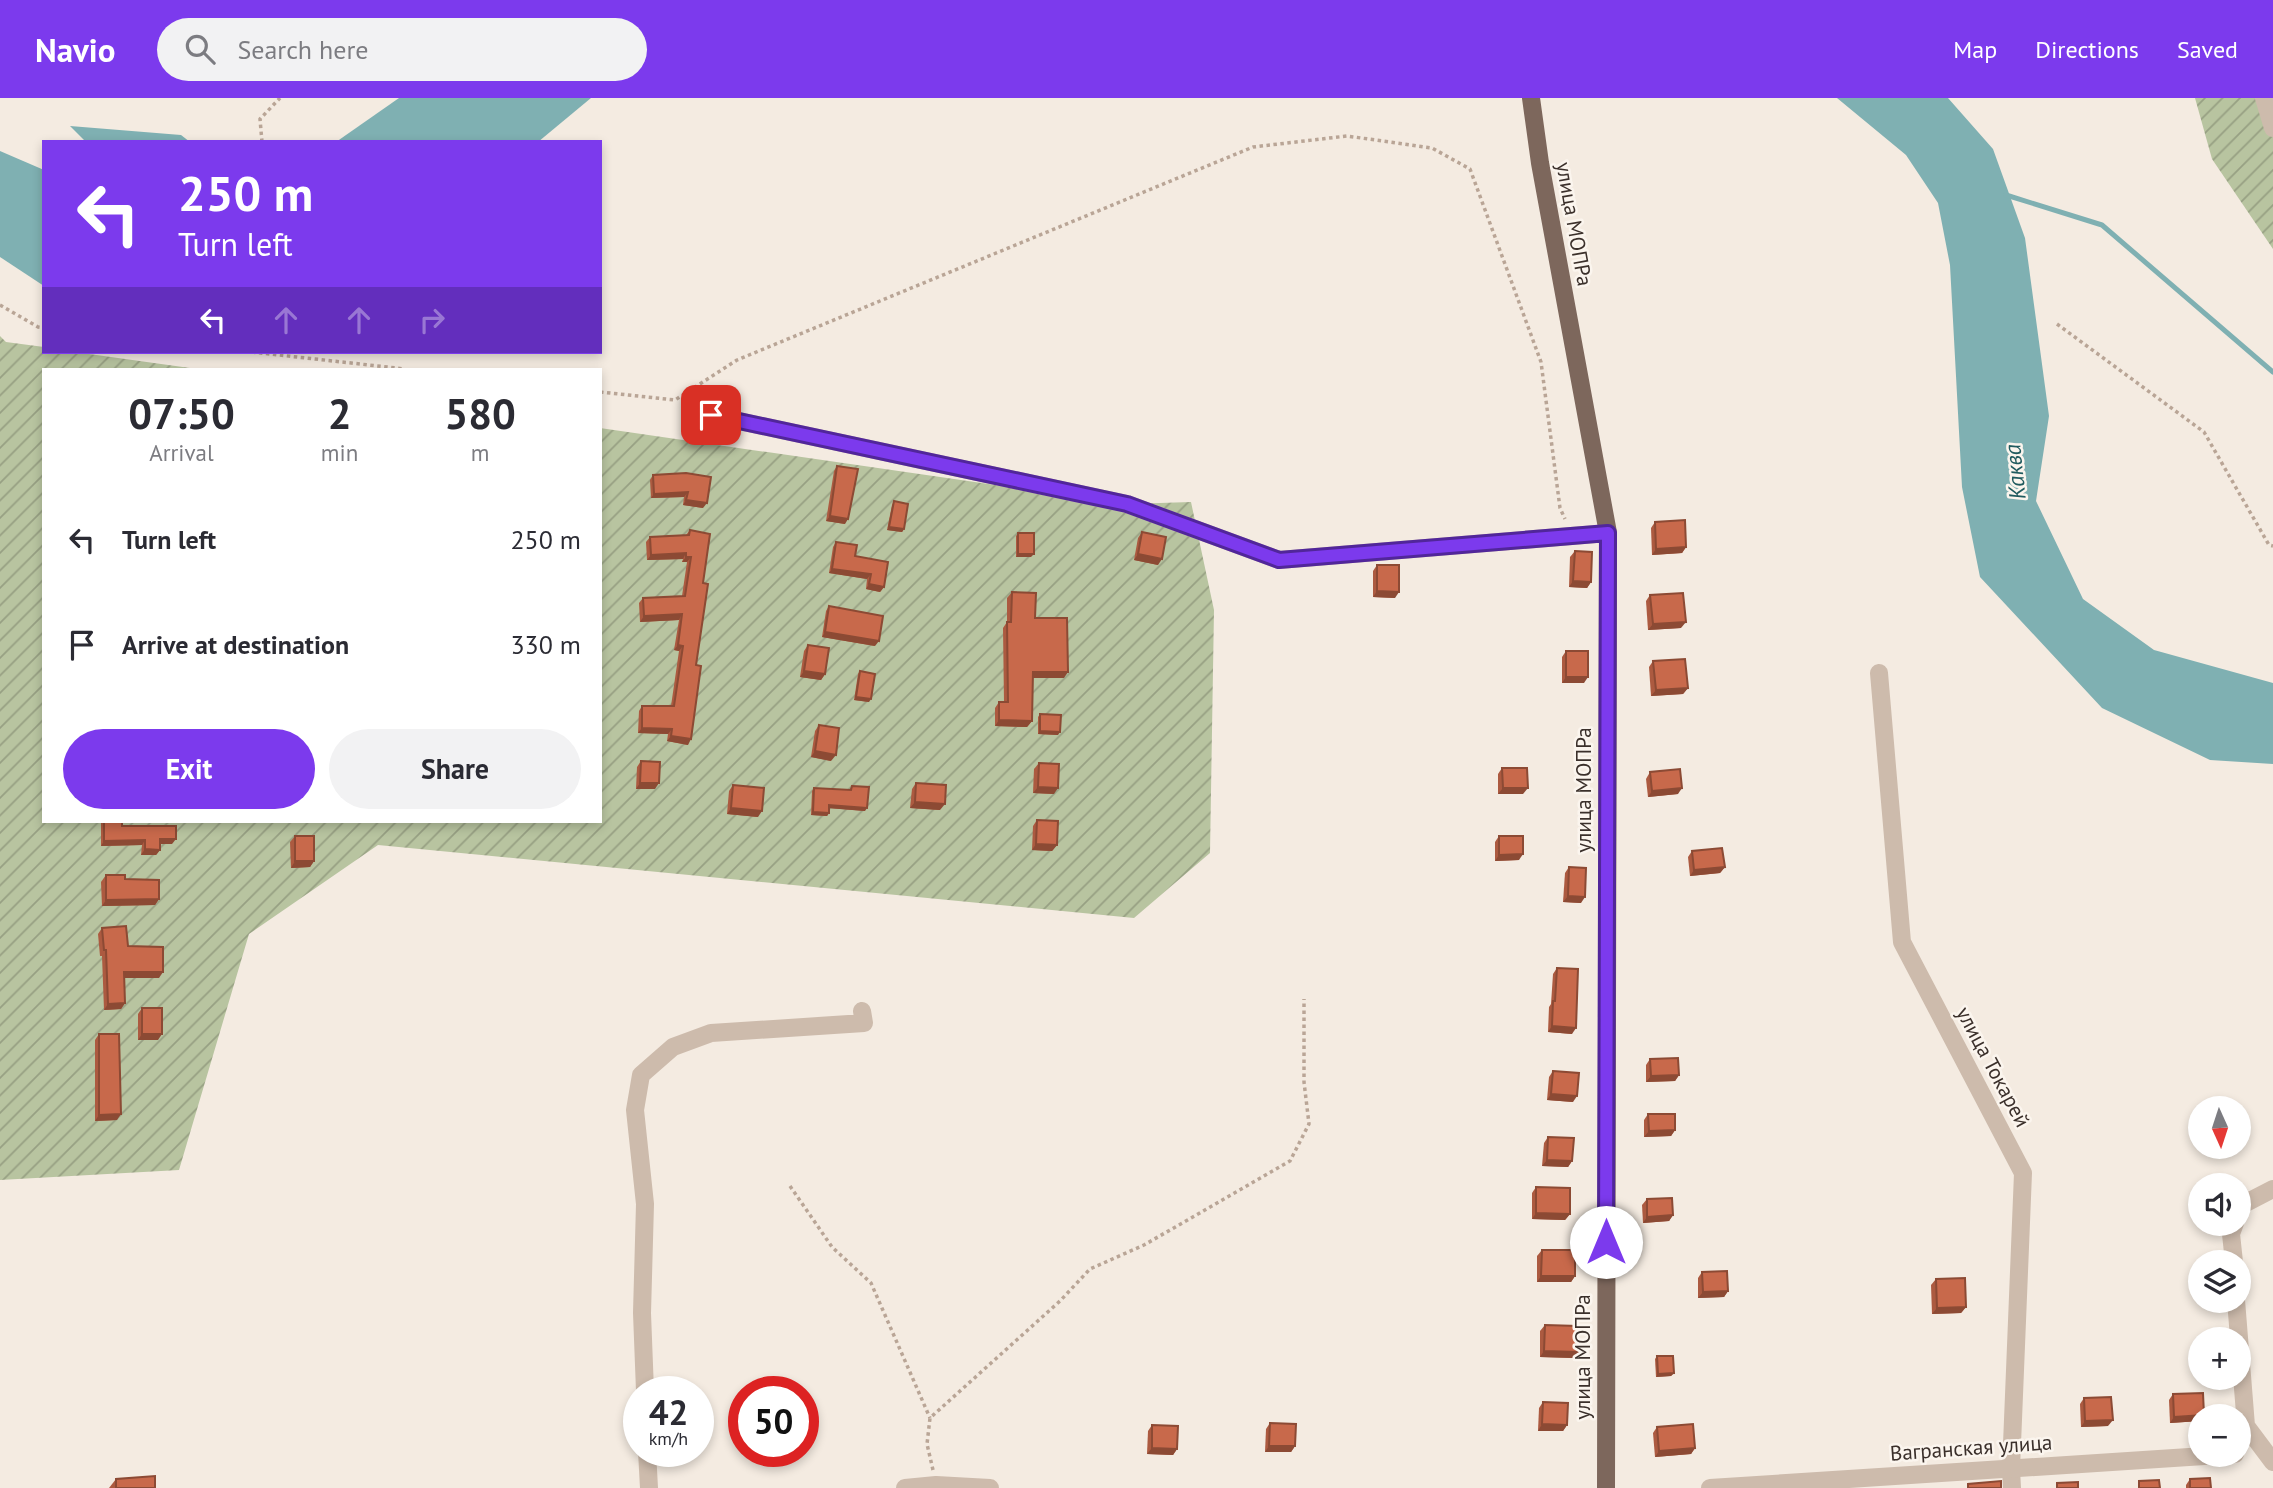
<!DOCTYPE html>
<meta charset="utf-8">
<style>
body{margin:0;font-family:"PT Sans",sans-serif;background:#f2f2f3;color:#2b2b33;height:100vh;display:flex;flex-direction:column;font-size:26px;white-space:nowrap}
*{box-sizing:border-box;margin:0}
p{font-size:23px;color:#7c7c81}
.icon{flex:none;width:38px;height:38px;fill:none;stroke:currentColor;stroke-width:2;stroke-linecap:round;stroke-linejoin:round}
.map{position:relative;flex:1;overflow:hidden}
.side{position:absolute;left:42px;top:270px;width:560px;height:455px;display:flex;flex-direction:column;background:#fff;border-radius:0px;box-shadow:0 4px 10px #0003}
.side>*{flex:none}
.guide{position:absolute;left:42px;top:42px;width:560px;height:214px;border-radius:0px;box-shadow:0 4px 10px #0003;background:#7c3aed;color:#fff;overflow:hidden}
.needle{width:46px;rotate:177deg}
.fabs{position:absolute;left:2188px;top:998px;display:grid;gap:14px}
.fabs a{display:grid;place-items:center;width:63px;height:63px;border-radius:50%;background:#fff;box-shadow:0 4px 10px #0003;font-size:35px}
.speed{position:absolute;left:623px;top:1278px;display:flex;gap:14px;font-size:35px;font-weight:700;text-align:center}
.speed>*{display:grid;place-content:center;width:91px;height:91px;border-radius:50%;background:#fff;box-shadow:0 4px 10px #0003;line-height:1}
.speed small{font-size:18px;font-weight:400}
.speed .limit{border:10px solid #d22;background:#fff;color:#111}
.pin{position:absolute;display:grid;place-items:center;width:60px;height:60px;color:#fff;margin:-30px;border-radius:14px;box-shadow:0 4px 10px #0006}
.me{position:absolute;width:77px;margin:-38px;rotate:0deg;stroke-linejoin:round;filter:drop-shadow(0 0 5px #0008)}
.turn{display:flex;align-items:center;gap:24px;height:147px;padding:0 21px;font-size:32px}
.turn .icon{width:91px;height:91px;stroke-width:2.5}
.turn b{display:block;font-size:49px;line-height:60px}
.lanes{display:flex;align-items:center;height:66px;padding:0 21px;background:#0003;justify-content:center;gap:35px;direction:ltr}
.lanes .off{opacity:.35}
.eta{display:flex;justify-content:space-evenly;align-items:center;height:119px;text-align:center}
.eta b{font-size:42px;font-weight:600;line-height:49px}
.cta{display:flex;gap:14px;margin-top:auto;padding:14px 21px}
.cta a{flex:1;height:80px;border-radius:42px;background:#7c3aed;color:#fff;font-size:28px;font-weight:600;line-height:80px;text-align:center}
.cta a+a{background:#f2f2f3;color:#2b2b33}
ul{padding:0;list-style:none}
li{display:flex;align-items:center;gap:21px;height:105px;padding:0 21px}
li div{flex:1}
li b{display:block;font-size:26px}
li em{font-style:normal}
header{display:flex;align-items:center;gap:42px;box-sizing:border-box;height:98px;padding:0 35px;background:#7c3aed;color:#fff}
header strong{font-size:33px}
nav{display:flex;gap:38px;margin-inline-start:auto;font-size:24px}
.search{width:490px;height:63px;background:#f2f2f3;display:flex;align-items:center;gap:18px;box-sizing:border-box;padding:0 24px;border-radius:38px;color:#7c7c81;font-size:26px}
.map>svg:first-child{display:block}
</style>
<header>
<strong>Navio</strong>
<div class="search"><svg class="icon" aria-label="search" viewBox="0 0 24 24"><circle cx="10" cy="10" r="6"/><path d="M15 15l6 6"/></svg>Search here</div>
<nav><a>Map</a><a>Directions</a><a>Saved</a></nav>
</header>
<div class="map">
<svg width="2273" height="1390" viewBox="0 0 2273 1390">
<defs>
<pattern id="garden-furrows" width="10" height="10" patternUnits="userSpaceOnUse" patternTransform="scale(1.75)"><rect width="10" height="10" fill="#b8c4a0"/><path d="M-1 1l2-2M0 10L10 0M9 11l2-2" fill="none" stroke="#97a083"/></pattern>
</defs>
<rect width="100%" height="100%" fill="#f4ebe1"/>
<g fill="url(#garden-furrows)">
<polygon points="2195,0 2273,0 2273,151 2212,61"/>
<polygon points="0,238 6,244 44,249 44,254 75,254 197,271 44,271 44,723 600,723 600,330 1127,406 1191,404 1214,512 1210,755 1134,820 378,747 249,836 179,1072 0,1082"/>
</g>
<g fill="#7fb0b2">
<polygon points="399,0 591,0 538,44 336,44"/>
<polygon points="1837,0 1948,0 1993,51 2025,140 2049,318 2036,403 2083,501 2154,552 2273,585 2273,666 2210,662 2102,610 1980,479 1962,389 1950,167 1938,105 1906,57"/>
<polygon points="70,28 181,37 190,44 86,44"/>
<polygon points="0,53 44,72 44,188 0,159"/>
</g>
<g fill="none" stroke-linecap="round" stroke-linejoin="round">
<polyline stroke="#7fb0b2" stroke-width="5" points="2006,97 2102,127 2273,274"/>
<g stroke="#b9a596" stroke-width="3.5" stroke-dasharray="3.5 3.5" stroke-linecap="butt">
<polyline points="262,44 260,21 280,0"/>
<polyline points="0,207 38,229 44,230"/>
<polyline points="2057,226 2204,334 2269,447 2273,448"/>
<polyline points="252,254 405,271"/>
<polyline points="600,294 675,302 737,262 1253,49 1347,38 1432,50 1470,71 1541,264 1560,410 1565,421"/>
<polyline points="790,1088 832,1149 871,1185 930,1320"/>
<polyline points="933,1372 927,1346 930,1320 1060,1203 1090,1171 1144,1147 1290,1063 1309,1026 1304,984 1304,901"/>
</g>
<g stroke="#cdbbac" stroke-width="18">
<polyline points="2264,0 2273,30"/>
<polyline points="711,317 1127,406 1279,462 1608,435"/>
<polyline points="1879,575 1902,844 2023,1075 2011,1371 2012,1390"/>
<polyline points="2238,1114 2240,1108 2273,1091"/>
<polyline points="2234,1164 2231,1136 2235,1125"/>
<polyline points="2236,1202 2246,1328 2273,1364"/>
<polyline points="645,1293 642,1215 645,1106 635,1012 641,977 673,949 711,935 864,925 862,913"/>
<polyline points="647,1353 649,1390"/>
<polyline points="905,1390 936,1387 990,1390"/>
<polyline points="1710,1390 2235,1356"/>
</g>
<polyline stroke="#7d675c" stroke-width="18" points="1531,0 1540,65 1608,435 1606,1390"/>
</g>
<g fill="#ac5a40">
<polygon points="696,312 711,328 709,331 693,329 694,315"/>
<polygon points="837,368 845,426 826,423 834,373"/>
<polygon points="686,375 703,410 683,407 684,399 651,400 650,382 653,377"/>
<polygon points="894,403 904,431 902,434 887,432 892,407"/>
<polygon points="1655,424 1686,449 1682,455 1652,457 1651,430"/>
<polygon points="690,432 703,485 688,647 667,643 668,636 638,635 639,613 642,608 671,608 679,553 674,552 679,522 640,524 639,505 643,500 682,498 687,464 682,464 683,461 647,462 646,444 650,439 686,437"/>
<polygon points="1142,434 1158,467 1134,462 1138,440"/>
<polygon points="1018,435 1031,459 1016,459 1016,438"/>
<polygon points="836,444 855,458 884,489 880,494 866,491 867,481 829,475 833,449"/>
<polygon points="1575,453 1591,484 1587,490 1569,489 1570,459"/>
<polygon points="1377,467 1395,500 1373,499 1373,473"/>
<polygon points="1012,494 1035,520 1064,580 1033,580 1032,623 1027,629 995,628 995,610 999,604 1004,604 1003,530 1007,524 1007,500"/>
<polygon points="1650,497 1681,530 1648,532 1646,503"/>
<polygon points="829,508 875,548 822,539 826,513"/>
<polygon points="808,547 825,576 821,582 800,579 804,553"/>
<polygon points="1566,553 1584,585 1562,585 1562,559"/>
<polygon points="1653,563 1688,590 1683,596 1651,598 1649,569"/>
<polygon points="860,573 869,604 854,602 858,576"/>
<polygon points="1040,616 1058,637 1038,636 1038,619"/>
<polygon points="819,627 831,663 811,659 815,633"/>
<polygon points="641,663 655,691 636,691 637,669"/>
<polygon points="1039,665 1054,696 1033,695 1034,671"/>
<polygon points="1502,670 1523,696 1498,696 1498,676"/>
<polygon points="1650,674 1678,696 1648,699 1646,681"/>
<polygon points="916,685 940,712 910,710 912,691"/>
<polygon points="733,687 758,719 727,716 729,693"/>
<polygon points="852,688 865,713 829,710 829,715 827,718 811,717 812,693 814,690 849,692"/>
<polygon points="1037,722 1057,747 1052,753 1032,752 1033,728"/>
<polygon points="101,723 122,723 122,728 172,746 160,746 160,752 156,757 141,757 142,747 101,748"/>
<polygon points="295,738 314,763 310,769 291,770 290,744"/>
<polygon points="1499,738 1519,762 1495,763 1495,744"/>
<polygon points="1692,753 1725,769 1720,775 1690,778 1688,759"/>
<polygon points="1569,769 1581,805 1563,804 1565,775"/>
<polygon points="106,777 125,781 159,801 155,807 102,808 101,784"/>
<polygon points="102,830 128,848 159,880 124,880 125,905 121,911 104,912 102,858 100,858 98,836"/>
<polygon points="1557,870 1572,936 1548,934 1549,909 1551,906 1553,876"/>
<polygon points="142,910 158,942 138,942 138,916"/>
<polygon points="99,936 117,1022 95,1023 95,942"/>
<polygon points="1650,961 1679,977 1675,983 1646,984 1646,967"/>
<polygon points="1553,973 1573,1004 1547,1002 1549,979"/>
<polygon points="1648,1016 1675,1032 1671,1038 1644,1039 1644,1022"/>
<polygon points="1548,1039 1572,1063 1568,1069 1542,1068 1544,1045"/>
<polygon points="1536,1089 1570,1116 1565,1122 1532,1121 1532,1095"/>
<polygon points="1647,1101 1673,1117 1669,1123 1643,1125 1642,1107"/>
<polygon points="1542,1152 1575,1178 1571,1184 1537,1184 1537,1158"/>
<polygon points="1702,1174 1728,1193 1724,1199 1698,1200 1698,1180"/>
<polygon points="1936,1181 1966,1209 1961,1215 1932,1216 1931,1187"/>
<polygon points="1545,1227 1578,1254 1574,1260 1540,1259 1540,1233"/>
<polygon points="1657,1258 1674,1275 1671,1278 1656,1279 1655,1261"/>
<polygon points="2173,1296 2200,1318 2200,1323 2170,1325 2169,1302"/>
<polygon points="2084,1300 2108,1328 2081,1329 2080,1306"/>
<polygon points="1543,1304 1567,1327 1563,1333 1538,1333 1539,1310"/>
<polygon points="1270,1325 1295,1348 1291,1354 1265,1354 1266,1331"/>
<polygon points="1152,1327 1177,1351 1173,1357 1147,1356 1148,1333"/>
<polygon points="1657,1329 1695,1350 1691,1356 1655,1359 1653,1335"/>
<polygon points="116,1381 155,1390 109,1390"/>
<polygon points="2190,1381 2211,1390 2186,1390 2186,1387"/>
</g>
<g fill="#8c4a34">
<polygon points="695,326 711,328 709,331 693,329"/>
<polygon points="688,394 684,399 651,400 654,396"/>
<polygon points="686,402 707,405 703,410 683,407"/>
<polygon points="830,418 848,421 845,426 826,423"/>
<polygon points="889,429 904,431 902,434 887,432"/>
<polygon points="1686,449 1682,455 1652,457 1656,451"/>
<polygon points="686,455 683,461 647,462 651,457"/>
<polygon points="1018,456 1034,456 1031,459 1016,459"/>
<polygon points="1138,456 1162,461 1158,467 1134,462"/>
<polygon points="686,459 691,459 687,464 682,464"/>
<polygon points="832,471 871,476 867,481 829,475"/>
<polygon points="1573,483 1591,484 1587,490 1569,489"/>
<polygon points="869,486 884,489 880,494 866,491"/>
<polygon points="1377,493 1399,494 1395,500 1373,499"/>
<polygon points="682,516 679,522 640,524 644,518"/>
<polygon points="1686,524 1681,530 1648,532 1653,526"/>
<polygon points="825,534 879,543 875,548 822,539"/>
<polygon points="678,547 683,548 679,553 674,552"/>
<polygon points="804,573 825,576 821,582 800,579"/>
<polygon points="1033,574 1068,574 1064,580 1029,580"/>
<polygon points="1566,579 1588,579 1584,585 1562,585"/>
<polygon points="1688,590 1683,596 1651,598 1656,592"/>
<polygon points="856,599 871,601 869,604 854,602"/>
<polygon points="999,622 1032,623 1027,629 995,628"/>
<polygon points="642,630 672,631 668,636 638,635"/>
<polygon points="1040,633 1060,634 1058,637 1038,636"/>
<polygon points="671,638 691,641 688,647 667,643"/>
<polygon points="815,653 836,657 831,663 811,659"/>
<polygon points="640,685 659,685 655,691 636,691"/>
<polygon points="1038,689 1058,690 1054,696 1033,695"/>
<polygon points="1503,690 1528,690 1523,696 1498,696"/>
<polygon points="1682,690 1678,696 1648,699 1652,693"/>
<polygon points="915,704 945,706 940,712 910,710"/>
<polygon points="829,707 867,710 865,713 827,710"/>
<polygon points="731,710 762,713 758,719 727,716"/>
<polygon points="813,714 829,715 827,718 811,717"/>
<polygon points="160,741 176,741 172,746 156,746"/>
<polygon points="145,742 142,747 101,748 104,743"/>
<polygon points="1036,746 1057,747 1052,753 1032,752"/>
<polygon points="145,751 160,752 156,757 141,757"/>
<polygon points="1523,756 1519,762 1495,763 1499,757"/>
<polygon points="295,763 314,763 310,769 291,770"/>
<polygon points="1725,769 1720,775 1690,778 1694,772"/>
<polygon points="1568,798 1585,799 1581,805 1563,804"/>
<polygon points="159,801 155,807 102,808 106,802"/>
<polygon points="124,874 163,874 159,880 120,880"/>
<polygon points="125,905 121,911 104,912 108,906"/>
<polygon points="1552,928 1576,930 1572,936 1548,934"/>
<polygon points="142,936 162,936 158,942 138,942"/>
<polygon points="1679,977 1675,983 1646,984 1651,978"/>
<polygon points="1551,996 1577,998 1573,1004 1547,1002"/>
<polygon points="121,1016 117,1022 95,1023 99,1017"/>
<polygon points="1675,1032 1671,1038 1644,1039 1649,1033"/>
<polygon points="1547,1062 1572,1063 1568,1069 1542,1068"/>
<polygon points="1536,1115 1570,1116 1565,1122 1532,1121"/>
<polygon points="1673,1117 1669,1123 1643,1125 1647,1119"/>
<polygon points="1541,1178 1575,1178 1571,1184 1537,1184"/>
<polygon points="1728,1193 1724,1199 1698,1200 1703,1194"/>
<polygon points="1966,1209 1961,1215 1932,1216 1937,1210"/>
<polygon points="1544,1253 1578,1254 1574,1260 1540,1259"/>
<polygon points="1674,1275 1671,1278 1656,1279 1658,1276"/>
<polygon points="2200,1318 2200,1323 2170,1325 2174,1319"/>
<polygon points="2113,1322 2108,1328 2081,1329 2085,1323"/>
<polygon points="1542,1326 1567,1327 1563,1333 1538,1333"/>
<polygon points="1269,1348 1295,1348 1291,1354 1265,1354"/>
<polygon points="1152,1350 1177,1351 1173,1357 1147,1356"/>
<polygon points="1695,1350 1691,1356 1655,1359 1659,1353"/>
</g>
<g fill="#c8694b" stroke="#8c4a34" stroke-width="2">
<polygon points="696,312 702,313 705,322 712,325 711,328 695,326"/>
<polygon points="837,368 858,371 848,421 830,418"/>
<polygon points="686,375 711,379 707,405 686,402 688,394 654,396 653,377"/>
<polygon points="894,403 908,406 904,431 889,429"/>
<polygon points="1685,422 1686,449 1656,451 1655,424"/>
<polygon points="690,432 710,436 703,485 708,486 696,567 701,568 691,641 671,638 672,631 642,630 642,608 674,608 683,548 678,547 682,516 644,518 643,500 685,498 691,459 686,459 686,455 651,457 650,439 689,437"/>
<polygon points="1142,434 1166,439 1162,461 1138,456"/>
<rect x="1018" y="435" width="16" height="21"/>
<polygon points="836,444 857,447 855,458 888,464 884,489 869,486 871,476 832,471"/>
<polygon points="1575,453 1592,454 1591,484 1573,483"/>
<polygon points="1377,467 1399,467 1399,494 1377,493"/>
<polygon points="1012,494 1036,495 1035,520 1067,520 1068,574 1033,574 1032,623 999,622 999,604 1008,604 1007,524 1011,524"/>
<polygon points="1683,495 1686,524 1653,526 1650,497"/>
<polygon points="829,508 883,518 879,543 825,534"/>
<polygon points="808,547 829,550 825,576 804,573"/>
<rect x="1566" y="553" width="22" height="26"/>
<polygon points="1685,561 1688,590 1656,592 1653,563"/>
<polygon points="860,573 875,576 871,601 856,599"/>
<polygon points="1040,616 1061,617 1060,634 1040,633"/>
<polygon points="819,627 839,630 836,657 815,653"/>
<polygon points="641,663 660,664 659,685 640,685"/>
<polygon points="1039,665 1059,666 1058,690 1038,689"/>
<polygon points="1502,670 1527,670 1528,690 1503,690"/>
<polygon points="1680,671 1682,690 1652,693 1650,674"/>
<polygon points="916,685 946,687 945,706 915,704"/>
<polygon points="733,687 764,690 762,713 731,710"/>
<polygon points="852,688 869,689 867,710 829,707 829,715 813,714 814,690 851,692"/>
<polygon points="1037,722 1058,723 1057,747 1036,746"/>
<polygon points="104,723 122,723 122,728 176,728 176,741 160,741 160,752 145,751 145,742 104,743"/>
<rect x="295" y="738" width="19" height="25"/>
<polygon points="1499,738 1523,738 1523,756 1499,757"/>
<polygon points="1722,750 1725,769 1694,772 1692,753"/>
<polygon points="1569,769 1586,770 1585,799 1568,798"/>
<polygon points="106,777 125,777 125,781 159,782 159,801 106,802"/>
<polygon points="126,828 128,848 163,849 163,874 124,874 125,905 108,906 106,852 104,852 102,830"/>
<polygon points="1557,870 1578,871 1576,930 1552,928 1553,903 1555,903"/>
<rect x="142" y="910" width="20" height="26"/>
<polygon points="99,936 119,936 121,1016 99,1017"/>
<polygon points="1678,960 1679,977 1651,978 1650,961"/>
<polygon points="1553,973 1579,975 1577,998 1551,996"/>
<polygon points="1648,1016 1675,1016 1675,1032 1649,1033"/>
<polygon points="1548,1039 1574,1040 1572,1063 1547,1062"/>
<polygon points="1536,1089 1570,1090 1570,1116 1536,1115"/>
<polygon points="1672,1100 1673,1117 1647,1119 1647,1101"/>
<polygon points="1542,1152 1575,1152 1575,1178 1541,1178"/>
<polygon points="1727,1173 1728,1193 1703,1194 1702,1174"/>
<polygon points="1965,1180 1966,1209 1937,1210 1936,1181"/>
<polygon points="1545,1227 1578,1228 1578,1254 1544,1253"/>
<polygon points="1657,1258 1673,1258 1674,1275 1658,1276"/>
<polygon points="2203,1295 2204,1317 2174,1319 2173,1296"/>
<polygon points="2111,1299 2113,1322 2085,1323 2084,1300"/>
<polygon points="1543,1304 1568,1305 1567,1327 1542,1326"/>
<polygon points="1270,1325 1296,1326 1295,1348 1269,1348"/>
<polygon points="1693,1326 1695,1350 1659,1353 1657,1329"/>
<polygon points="1152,1327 1178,1328 1177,1351 1152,1350"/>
<polygon points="155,1378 155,1390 116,1390 116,1381"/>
<polygon points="2210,1380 2211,1390 2190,1390 2190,1381"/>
<polygon points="2159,1382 2160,1390 2139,1390 2139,1383"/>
<polygon points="2001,1383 2001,1390 1968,1390 1968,1386"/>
<polygon points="2078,1384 2078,1390 2057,1390 2057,1385"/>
</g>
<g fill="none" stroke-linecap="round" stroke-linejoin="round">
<defs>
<polyline id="route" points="711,317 1127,406 1279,462 1608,435 1606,1144"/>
</defs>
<use href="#route" stroke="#51269a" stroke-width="18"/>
<use href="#route" stroke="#7c3aed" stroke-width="12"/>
</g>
<g text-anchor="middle" stroke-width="5" stroke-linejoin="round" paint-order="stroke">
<g font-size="21" fill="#3b302b" stroke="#fbf5ee">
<text transform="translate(1574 126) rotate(80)" y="7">улица МОПРа</text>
<text transform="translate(1584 692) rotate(-90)" y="7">улица МОПРа</text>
<text transform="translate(1993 969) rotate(62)" y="7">улица Токарей</text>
<text transform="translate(1583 1259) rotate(-90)" y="7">улица МОПРа</text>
<text transform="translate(1971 1350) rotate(-4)" y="7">Вагранская улица</text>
</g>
<g font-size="23" font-style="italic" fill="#1f5a5e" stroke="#fbf5ee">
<text transform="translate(2015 374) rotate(-96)" y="8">Каква</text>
</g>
</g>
</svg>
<div class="fabs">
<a><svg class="needle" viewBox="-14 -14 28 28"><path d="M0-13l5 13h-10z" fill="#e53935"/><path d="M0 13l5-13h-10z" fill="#7c7c81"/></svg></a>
<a><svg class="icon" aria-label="sound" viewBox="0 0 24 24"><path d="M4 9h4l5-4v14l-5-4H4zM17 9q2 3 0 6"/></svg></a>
<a><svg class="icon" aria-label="layers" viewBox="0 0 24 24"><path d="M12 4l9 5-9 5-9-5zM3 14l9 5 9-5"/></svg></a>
<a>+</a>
<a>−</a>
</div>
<div class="speed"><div>42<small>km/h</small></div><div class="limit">50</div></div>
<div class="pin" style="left:711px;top:317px;background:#d93025"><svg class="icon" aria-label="arrive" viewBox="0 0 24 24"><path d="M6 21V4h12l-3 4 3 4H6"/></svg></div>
<svg class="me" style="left:1606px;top:1144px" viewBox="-20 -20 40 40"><circle r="19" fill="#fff"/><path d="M0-13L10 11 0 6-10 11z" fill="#7c3aed"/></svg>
<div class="guide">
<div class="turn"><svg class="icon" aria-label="left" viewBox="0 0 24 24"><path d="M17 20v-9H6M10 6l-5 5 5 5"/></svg><div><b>250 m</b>Turn left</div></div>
<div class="lanes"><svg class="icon" aria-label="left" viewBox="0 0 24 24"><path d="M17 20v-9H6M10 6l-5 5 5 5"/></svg><svg class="icon off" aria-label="ahead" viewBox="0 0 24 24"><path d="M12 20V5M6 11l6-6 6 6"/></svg><svg class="icon off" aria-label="ahead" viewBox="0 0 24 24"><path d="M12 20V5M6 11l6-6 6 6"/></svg><svg class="icon off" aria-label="right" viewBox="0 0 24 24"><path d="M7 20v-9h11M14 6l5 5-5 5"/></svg></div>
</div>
<section class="side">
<div class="eta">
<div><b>07:50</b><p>Arrival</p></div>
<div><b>2</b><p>min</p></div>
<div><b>580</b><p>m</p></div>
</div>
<ul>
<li><svg class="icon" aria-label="left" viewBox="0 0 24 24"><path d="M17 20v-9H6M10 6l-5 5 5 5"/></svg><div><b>Turn left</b></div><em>250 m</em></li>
<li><svg class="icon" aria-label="arrive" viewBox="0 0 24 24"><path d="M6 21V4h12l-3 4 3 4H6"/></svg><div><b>Arrive at destination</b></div><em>330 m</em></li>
</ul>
<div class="cta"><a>Exit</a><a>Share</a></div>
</section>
</div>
